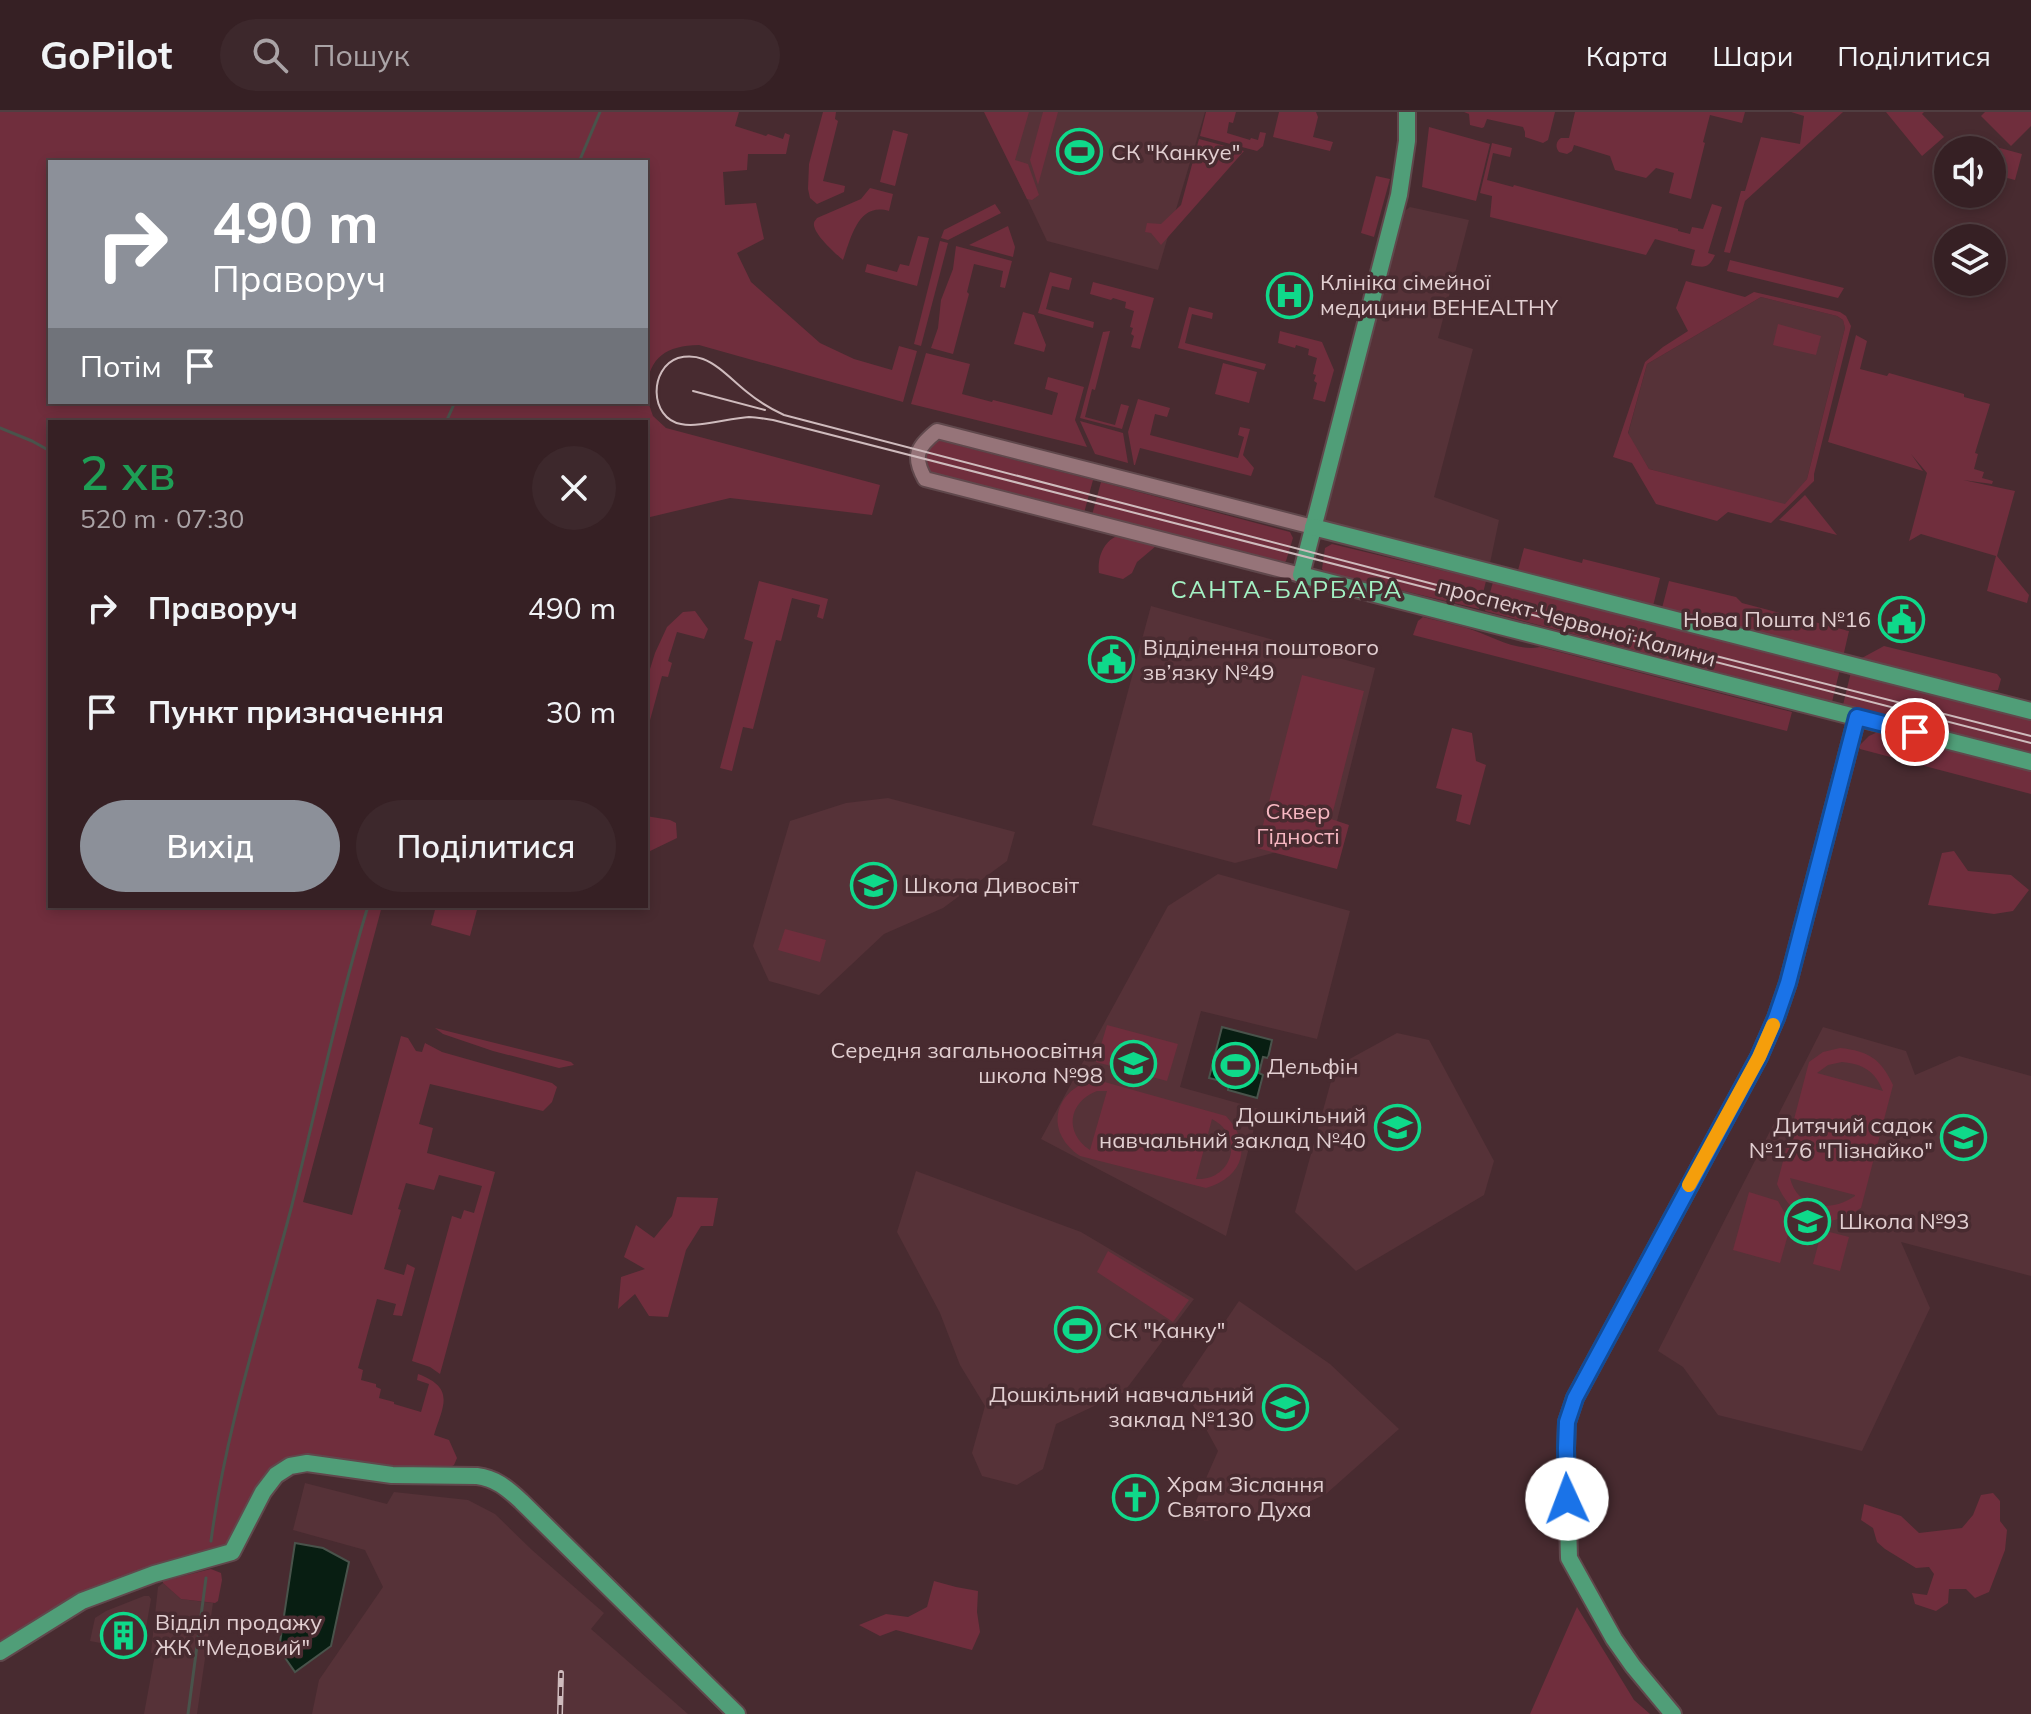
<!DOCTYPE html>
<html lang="uk">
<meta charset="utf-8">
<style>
body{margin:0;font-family:Mulish,sans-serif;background:#3d282c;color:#f1f3f6;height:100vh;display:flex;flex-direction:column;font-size:30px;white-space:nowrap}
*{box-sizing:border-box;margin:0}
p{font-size:26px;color:#aaa3a6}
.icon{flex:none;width:44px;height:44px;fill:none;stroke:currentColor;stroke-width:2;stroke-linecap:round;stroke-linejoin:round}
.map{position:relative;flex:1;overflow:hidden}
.side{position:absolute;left:48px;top:308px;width:600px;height:488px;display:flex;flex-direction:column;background:#362024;border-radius:0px;box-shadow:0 4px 12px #0003,0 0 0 2px #503e41}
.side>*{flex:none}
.banner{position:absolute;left:48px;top:48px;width:600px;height:244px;border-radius:0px;box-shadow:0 4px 12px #0003,0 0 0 2px #503e41;background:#8c9099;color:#fff;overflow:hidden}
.buttons{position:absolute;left:1934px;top:24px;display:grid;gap:16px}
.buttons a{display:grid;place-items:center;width:72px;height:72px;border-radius:50%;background:#362024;box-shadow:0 4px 12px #0003,0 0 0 2px #503e41;font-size:40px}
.pin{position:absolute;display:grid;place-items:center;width:68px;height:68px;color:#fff;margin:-34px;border:4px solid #fff;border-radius:50%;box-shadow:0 2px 8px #0007}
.me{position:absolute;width:88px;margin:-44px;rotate:358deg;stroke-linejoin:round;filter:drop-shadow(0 0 6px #0008)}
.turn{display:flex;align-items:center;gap:28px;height:168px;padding:0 32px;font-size:36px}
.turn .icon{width:104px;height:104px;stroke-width:2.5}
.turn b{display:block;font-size:56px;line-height:68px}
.then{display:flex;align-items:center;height:76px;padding:0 32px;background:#0003;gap:16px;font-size:30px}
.round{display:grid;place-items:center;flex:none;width:84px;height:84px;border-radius:42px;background:#3d282c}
.head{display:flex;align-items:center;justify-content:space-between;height:136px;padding:0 32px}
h1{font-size:48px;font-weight:600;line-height:60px;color:#1e9e55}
.primary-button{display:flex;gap:16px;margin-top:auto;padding:16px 32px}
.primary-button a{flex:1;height:92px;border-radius:48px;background:#8c9099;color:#fff;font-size:32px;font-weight:600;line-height:92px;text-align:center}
.primary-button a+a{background:#3d282c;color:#f1f3f6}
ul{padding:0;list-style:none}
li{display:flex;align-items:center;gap:24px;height:104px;padding:0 32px}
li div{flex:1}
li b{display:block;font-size:30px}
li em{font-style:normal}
header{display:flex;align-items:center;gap:48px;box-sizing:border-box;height:112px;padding:0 40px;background:#362024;border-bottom:2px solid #503e41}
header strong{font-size:38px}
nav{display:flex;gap:44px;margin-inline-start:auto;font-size:28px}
.search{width:560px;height:72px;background:#3d282c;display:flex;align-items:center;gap:20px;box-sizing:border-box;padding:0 28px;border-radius:44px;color:#aaa3a6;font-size:30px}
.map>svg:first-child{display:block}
</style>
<header>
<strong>GoPilot</strong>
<div class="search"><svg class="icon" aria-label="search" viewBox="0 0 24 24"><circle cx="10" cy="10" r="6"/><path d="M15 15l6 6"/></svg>Пошук</div>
<nav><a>Карта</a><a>Шари</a><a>Поділитися</a></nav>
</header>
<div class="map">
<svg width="2031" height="1602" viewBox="0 0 2031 1602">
<rect width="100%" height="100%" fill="#482b30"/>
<g fill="#563238">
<polygon points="986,0 1205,0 1158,158 1047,129"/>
<polygon points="1410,95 1469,108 1438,226 1473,237 1434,385 1499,408 1489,456 1333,415 1323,408 1402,101"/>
<polygon points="1761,185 1837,204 1843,208 1845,216 1807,367 1786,393 1649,357 1628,322 1647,252"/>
<polygon points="1151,494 1375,556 1333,725 1235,751 1092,713"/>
<polygon points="888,686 1015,720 1007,749 943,796 884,822 819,883 769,869 753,834 790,709 846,691"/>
<polygon points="1218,762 1350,799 1317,927 1201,899 1180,975 1259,997 1226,1124 1041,1027 1168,794"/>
<polygon points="1823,915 1906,939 1915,963 1959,944 2031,964 2031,1164 1901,1130 1930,1196 1862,1339 1718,1303 1683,1255 1658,1239"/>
<polygon points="1397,921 1429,928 1494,1049 1484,1083 1356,1159 1295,1100 1335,955"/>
<polygon points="916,1059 1081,1120 1194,1187 1124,1280 1056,1312 1043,1357 1017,1373 982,1364 972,1341 985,1294 960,1253 940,1201 897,1120"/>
<polygon points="1239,1189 1330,1252 1399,1317 1326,1382 1293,1397 1204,1409 1196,1389 1218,1339 1182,1273"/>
<polygon points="305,1371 387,1392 394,1380 468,1388 495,1402 532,1438 604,1501 591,1517 688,1602 312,1602 319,1568 383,1475 365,1438 293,1418"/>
<polygon points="163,1471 181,1487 213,1491 197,1602 144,1602 155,1542 151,1541 158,1475"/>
<polygon points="144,1484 149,1484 151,1487 142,1539 90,1529 95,1506 106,1499"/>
</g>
<g fill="#702e3d" fill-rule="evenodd">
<path d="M 0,0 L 739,0 L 735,14 L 766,24 L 768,22 L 783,27 L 785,21 L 790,23 L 786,42 L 748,42 L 747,58 L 723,60 L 725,93 L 756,91 L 764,127 L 737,141 L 751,170 L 820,231 L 854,247 L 892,258 L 899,234 L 917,239 L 903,290 L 699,233 C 666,234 650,244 646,278 L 646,50 L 50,50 L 50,290 L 646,290 L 646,284 L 653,304 L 666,316 L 880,373 L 872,403 L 730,386 L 646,406 L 646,310 L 50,310 L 50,794 L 382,794 L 303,1090 L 352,1103 L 401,924 L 408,926 L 416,939 L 422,940 L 425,931 L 442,940 L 552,971 L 557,975 L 552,990 L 543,999 L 430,972 L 419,1012 L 433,1016 L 427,1041 L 495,1060 L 440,1262 L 430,1255 L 412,1249 L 452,1104 L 461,1107 L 464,1098 L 474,1101 L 482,1074 L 439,1063 L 434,1078 L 406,1071 L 398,1097 L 401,1098 L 384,1157 L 404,1163 L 407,1152 L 415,1156 L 402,1204 L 393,1203 L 396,1192 L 377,1187 L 358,1256 L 363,1258 L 361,1268 L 376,1272 L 376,1275 L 381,1277 L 379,1286 L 394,1290 L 394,1292 L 421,1300 L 429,1272 L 417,1268 L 418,1262 C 456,1276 443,1294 434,1323 L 449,1328 L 457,1346 L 454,1353 L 443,1359 L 287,1349 L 231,1431 L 225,1435 L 93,1477 L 0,1535 Z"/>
<polygon points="823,0 836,0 835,7 838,9 823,69 845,74 844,80 817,92 810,86 808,77 809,52"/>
<polygon points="984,0 1029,0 1015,48 1028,52 1039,83 1032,88 1027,87"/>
<polygon points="1043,0 1058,0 1038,73 1030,48"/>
<polygon points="1206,0 1236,0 1233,11 1229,10 1227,21 1250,28 1251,26 1258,28 1260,20 1266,21 1263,34 1257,39 1200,24"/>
<polygon points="1279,0 1316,0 1318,5 1313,25 1333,30 1330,39 1273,25"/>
<polygon points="1464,0 1555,0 1548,28 1543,31 1525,25 1525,20 1523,15 1487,7 1484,15 1482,16 1470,13 1469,2"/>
<path d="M 1575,0 L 1745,0 L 1742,11 L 1710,3 L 1703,30 L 1705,31 L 1691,87 L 1669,81 L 1674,61 L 1656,56 L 1646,66 L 1615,58 L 1610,44 L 1574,33 L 1572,39 L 1567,42 L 1559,40 C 1555,35 1556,29 1561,26 L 1569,26 Z"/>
<polygon points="1791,0 1843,0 1745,89 1730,141 1724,140 1741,79 1745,79 1761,25 1800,32 1804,4"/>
<polygon points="1886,0 1924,0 1922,2 1944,25 1922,44"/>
<polygon points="1985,0 2031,0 2031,14 2011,34 1981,4"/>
<polygon points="1429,15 1490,32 1476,89 1422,75"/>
<polygon points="893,18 908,22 895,74 880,70"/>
<polygon points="1199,27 1244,39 1161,133 1151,121 1145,120 1147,111 1161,112 1181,93"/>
<polygon points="1967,27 2022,42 2015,68 1992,62 1992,38 1964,38"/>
<path d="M 1492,31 L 1512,36 L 1510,45 L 1493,41 L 1487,68 L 1513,75 L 1514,73 L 1678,117 L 1678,119 L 1690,122 L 1692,115 L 1703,117 L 1712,92 L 1722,95 L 1708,141 L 1715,143 C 1709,156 1705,156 1691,153 L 1695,138 L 1655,127 L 1646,143 L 1490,105 L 1492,84 L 1480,81 Z"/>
<polygon points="1376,64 1390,67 1374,125 1361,121"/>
<path d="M 870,76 L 893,82 L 889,99 C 858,90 851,126 843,148 C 836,142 812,121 814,111 C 814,109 816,108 817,106 L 861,87 Z"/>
<polygon points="995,92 1001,101 948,128 941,126 944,118"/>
<polygon points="1008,114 1015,135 1013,145 969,133"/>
<polygon points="918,124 929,126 917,174 865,160 867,152 897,160 900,152 909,154"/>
<polygon points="940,129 948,131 921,234 914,232"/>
<polygon points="956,134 1012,149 1005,176 1000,175 1003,159 974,152 967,180 969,182 953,242 931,236 938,216 941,188 953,157"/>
<polygon points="1730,148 1844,176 1838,186 1727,159"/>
<polygon points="1050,160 1072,166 1069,178 1052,174 1046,197 1094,210 1093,216 1038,201"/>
<path d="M 1686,169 L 1745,185 L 1754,180 L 1840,200 L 1846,204 L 1851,214 L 1814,362 L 1814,369 L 1771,411 L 1728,400 L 1717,409 L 1656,392 L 1632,351 L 1613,345 L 1645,250 L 1663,235 L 1688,219 L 1676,196 ZM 1761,185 L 1837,204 L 1843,208 L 1845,216 L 1807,367 L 1785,392 L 1649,357 L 1628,321 L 1647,252 Z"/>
<polygon points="1093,170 1154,186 1140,237 1131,235 1134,224 1131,222 1133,216 1130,215 1134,199 1125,196 1126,190 1113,186 1111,188 1090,182"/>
<polygon points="1189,195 1213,201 1212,207 1192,202 1185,231 1266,252 1264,258 1178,236"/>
<polygon points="1023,200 1034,203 1046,233 1044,240 1014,232"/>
<polygon points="1778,212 1821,224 1816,243 1773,233"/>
<polygon points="1110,219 1095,278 1092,277 1085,305 1115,313 1121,292 1129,294 1122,317 1080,306 1103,220"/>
<polygon points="1280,219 1322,230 1334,258 1325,290 1313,287 1317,271 1314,269 1316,263 1313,262 1317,246 1308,243 1309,237 1296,233 1295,236 1278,231"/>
<polygon points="1856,223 1867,229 1860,257 1887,264 1889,261 1964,282 1964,285 1990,292 1975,341 1978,342 1974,357 1984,360 1982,366 1993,369 1992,372 1963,368 2015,379 1997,444 2029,483 2027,491 1987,479 1996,444 1921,422 1909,429 1927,361 1911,342 1923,359 1828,330"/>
<polygon points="926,241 970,252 962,282 992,290 993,288 1052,303 1058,281 1045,277 1048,265 1084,275 1075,308 1087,335 911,292"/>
<polygon points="1223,251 1257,260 1249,291 1215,282"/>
<polygon points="1138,287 1170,296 1167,305 1155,302 1150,323 1238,346 1244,325 1238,323 1240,315 1250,317 1243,343 1254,356 1251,364 1140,336 1135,353 1134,353 1128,320"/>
<polygon points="1080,309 1123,321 1128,351 1095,342"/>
<path d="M 937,328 L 1093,368 L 1084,401 L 929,361 C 922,345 925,340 937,328 Z"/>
<polygon points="1101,370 1290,420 1293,426 1286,449 1282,452 1092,403"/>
<polygon points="1805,383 1837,423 1779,408"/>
<path d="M 1117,424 L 1156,434 L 1137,450 L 1132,461 L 1123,467 L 1099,461 C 1097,446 1103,430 1117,424 Z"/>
<polygon points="1332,432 1486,469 1479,497 1325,460 1322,457 1325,436"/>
<polygon points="1524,436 1582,451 1583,447 1660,466 1652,498 1517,462"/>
<polygon points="759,469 828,487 823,507 817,505 820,493 792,486 781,529 776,528 753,617 743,615 732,659 720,656 753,530 744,527"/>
<polygon points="1669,469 1736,485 1742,491 1849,519 1843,545 1661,500"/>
<polygon points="1493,470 1840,557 1832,590 1485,499"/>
<polygon points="695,499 708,517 704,527 677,520 668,549 672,551 668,565 662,564 646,623 646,570 655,541 667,515 683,500"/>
<path d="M 1423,505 C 1438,509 1453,512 1467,516 C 1490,523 1515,540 1540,535 L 1792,600 L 1787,619 L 1413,523 L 1418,509 Z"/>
<polygon points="1884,534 1997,562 2001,567 1998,578 1982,579 1860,547"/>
<polygon points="1851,560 2031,607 2031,641 1843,593"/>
<polygon points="1302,563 1364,579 1331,707 1349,713 1337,757 1257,736"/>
<polygon points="1452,616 1472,621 1476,649 1486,653 1470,713 1456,709 1462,683 1436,676"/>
<polygon points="1880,619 2031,659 2031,682 1860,637 1859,634 1869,624"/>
<polygon points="646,704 670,708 676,711 677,726 646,741"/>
<polygon points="1954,739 1968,759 2011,763 2029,778 2013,799 1994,802 1928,793 1942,741"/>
<polygon points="436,794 478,794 470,824 431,813"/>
<polygon points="785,817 826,828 820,850 778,838"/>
<polygon points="1107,913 1178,932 1167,969 1096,950"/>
<polygon points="435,916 571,950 574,953 559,956 493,939 443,922"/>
<path d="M 1840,936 C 1869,939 1881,947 1893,973 L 1861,1096 C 1825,1120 1794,1111 1777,1072 L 1809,950 L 1823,940 ZM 1842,950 C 1863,952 1875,959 1883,979 L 1817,961 L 1828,953 ZM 1790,1066 L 1855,1083 L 1855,1084 C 1830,1101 1798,1097 1790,1066 Z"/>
<path d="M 1088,969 L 1101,969 L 1226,1004 C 1253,1033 1244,1065 1206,1076 L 1080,1044 C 1047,1022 1051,984 1088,969 ZM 1097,979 L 1107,979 L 1090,1038 C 1064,1021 1068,990 1097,979 ZM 1212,1007 C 1245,1024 1233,1069 1196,1067 Z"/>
<polygon points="1749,1080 1778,1089 1791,1112 1780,1151 1733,1138"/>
<polygon points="677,1085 718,1086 713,1114 701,1114 686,1138 668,1205 649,1204 635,1182 618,1197 621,1165 645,1157 624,1145 636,1113 654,1126 672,1104"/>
<polygon points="1822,1118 1849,1125 1840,1159 1813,1152"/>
<polygon points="1108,1139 1189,1188 1173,1210 1097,1160"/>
<polygon points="1993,1381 2000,1389 2000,1409 2007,1418 2005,1438 1989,1480 1975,1486 1966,1477 1949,1477 1948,1491 1936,1499 1915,1492 1912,1481 1927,1483 1934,1462 1929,1455 1916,1456 1885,1437 1877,1430 1873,1416 1861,1408 1864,1392 1901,1404 1919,1421 1962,1416 1973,1403 1981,1383"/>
<polygon points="211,1457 221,1461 222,1468 218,1489 215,1491 181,1487 163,1471 163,1469"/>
<polygon points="934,1469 956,1475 978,1479 977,1500 980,1520 972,1538 896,1518 880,1524 859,1513 886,1502 908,1505 927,1495"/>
<polygon points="1577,1495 1634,1588 1650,1602 1530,1602"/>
</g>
<g fill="#081e12" stroke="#49534b" stroke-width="2">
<polygon points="1222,915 1272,928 1268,946 1263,945 1259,961 1263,963 1257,986 1228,978 1229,971 1209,966"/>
<polygon points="295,1431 323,1436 349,1450 331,1534 295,1560 279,1537"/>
</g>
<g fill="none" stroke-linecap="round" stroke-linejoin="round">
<g stroke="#49534b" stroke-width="3">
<polyline points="579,50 600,0"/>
<polyline points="446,310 455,290"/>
<polyline points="0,316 32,329 50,339"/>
<path d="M 211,1429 C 226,1315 263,1204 292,1093 C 317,994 338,893 368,794"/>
<polyline points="188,1602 206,1466"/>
</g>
<defs>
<path id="minor" d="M 1301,463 L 925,367 C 912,344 917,335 937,319 L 1313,415"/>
<g id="major">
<polyline points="1407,0 1407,29 1399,83 1301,463 2031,650"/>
<polyline points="1313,415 2031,599"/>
<path d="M 0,1540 L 82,1489 L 154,1462 L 232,1440 L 263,1380 L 276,1363 L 290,1354 L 307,1351 L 392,1363 L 477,1364 C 495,1366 507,1376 521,1389 L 737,1602"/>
<polyline points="1673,1602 1633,1554 1614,1527 1569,1446 1566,1336 1567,1310 1575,1286 1759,945 1776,906 1788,871 1857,605"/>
</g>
</defs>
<use href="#minor" stroke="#60484c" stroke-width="18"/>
<use href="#major" stroke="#60484c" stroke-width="20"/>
<use href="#minor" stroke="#967479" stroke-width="14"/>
<use href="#major" stroke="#509e78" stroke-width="16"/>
<g stroke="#cfbbbd" stroke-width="2">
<polyline points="693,279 765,298"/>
<path d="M 2031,624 L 1487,486 L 784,303 C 771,297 759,290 747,280 C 733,269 719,253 703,247 C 695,244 686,244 678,246 C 649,256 649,306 681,312 C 698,316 729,306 749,305 C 757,305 765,307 773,308 L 2031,631"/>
</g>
<defs>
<polyline id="rail" points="560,1602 561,1561"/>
</defs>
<use href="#rail" stroke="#cfbbbd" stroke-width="6"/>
<use href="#rail" stroke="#482b30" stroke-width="3" stroke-dasharray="9" stroke-linecap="butt"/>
</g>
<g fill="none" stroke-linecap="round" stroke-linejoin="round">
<defs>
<polyline id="route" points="1567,1387 1566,1336 1567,1310 1575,1286 1759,945 1776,906 1788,871 1857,605 1915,620"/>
</defs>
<use href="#route" stroke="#114b97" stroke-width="20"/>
<use href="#route" stroke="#1a73e8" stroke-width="14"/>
<polyline stroke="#f59e0b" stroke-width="14" points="1689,1073 1759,945 1773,913"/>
</g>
<defs>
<symbol id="stadium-ring" viewBox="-11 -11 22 22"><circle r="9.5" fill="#482b30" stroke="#0fd98a" stroke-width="1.5"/><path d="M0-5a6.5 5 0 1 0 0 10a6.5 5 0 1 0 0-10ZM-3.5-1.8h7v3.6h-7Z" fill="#0fd98a"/></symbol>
<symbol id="hospital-ring" viewBox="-11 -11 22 22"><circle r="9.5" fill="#482b30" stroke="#0fd98a" stroke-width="1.5"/><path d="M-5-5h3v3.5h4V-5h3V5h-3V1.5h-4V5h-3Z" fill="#0fd98a"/></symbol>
<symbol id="civic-ring" viewBox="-11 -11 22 22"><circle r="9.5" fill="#482b30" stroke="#0fd98a" stroke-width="1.5"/><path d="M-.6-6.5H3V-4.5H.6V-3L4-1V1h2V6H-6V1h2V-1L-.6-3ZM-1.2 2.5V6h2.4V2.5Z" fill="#0fd98a"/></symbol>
<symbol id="school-ring" viewBox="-11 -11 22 22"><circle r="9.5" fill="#482b30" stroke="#0fd98a" stroke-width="1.5"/><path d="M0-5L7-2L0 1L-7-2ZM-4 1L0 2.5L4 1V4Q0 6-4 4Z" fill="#0fd98a"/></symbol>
<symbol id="church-ring" viewBox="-11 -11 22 22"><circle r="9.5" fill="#482b30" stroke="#0fd98a" stroke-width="1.5"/><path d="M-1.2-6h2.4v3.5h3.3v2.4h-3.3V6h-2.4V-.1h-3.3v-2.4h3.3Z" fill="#0fd98a"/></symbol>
<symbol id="building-ring" viewBox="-11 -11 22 22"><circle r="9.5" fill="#482b30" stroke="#0fd98a" stroke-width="1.5"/><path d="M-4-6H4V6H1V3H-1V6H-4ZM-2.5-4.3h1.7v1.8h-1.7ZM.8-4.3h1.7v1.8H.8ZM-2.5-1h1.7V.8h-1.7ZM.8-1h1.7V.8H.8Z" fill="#0fd98a"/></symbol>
</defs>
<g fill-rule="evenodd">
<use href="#stadium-ring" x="1054" y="14" width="51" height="51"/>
<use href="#hospital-ring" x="1264" y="158" width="51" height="51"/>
<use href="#civic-ring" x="1876" y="482" width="51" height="51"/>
<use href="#civic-ring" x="1086" y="522" width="51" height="51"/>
<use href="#school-ring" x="848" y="748" width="51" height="51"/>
<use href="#school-ring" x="1108" y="926" width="51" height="51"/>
<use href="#stadium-ring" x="1210" y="928" width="51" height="51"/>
<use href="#school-ring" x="1372" y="990" width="51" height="51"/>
<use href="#school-ring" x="1938" y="1000" width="51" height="51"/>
<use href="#school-ring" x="1782" y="1084" width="51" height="51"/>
<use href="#stadium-ring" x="1052" y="1192" width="51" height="51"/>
<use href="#school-ring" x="1260" y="1270" width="51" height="51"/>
<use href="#church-ring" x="1110" y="1360" width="51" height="51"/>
<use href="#building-ring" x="98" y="1498" width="51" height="51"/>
</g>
<g text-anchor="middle" stroke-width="7" stroke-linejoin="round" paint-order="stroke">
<g font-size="22" fill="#e2cfd1" stroke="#482b30" text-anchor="start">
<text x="1111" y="48">СК "Канкуе"</text>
<text x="1320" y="178">Клініка сімейної<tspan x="1320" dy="25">медицини BEHEALTHY</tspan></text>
<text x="1871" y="515" text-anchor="end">Нова Пошта №16</text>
<text x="1143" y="543">Відділення поштового<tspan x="1143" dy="25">зв’язку №49</tspan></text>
<text x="904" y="781">Школа Дивосвіт</text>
<text x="1103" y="946" text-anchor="end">Середня загальноосвітня<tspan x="1103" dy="25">школа №98</tspan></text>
<text x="1267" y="962">Дельфін</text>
<text x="1366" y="1011" text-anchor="end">Дошкільний<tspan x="1366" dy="25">навчальний заклад №40</tspan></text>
<text x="1933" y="1021" text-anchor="end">Дитячий садок<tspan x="1933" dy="25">№176 "Пізнайко"</tspan></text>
<text x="1839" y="1117">Школа №93</text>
<text x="1108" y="1226">СК "Канку"</text>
<text x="1254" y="1290" text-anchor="end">Дошкільний навчальний<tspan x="1254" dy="25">заклад №130</tspan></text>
<text x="1167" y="1380">Храм Зіслання<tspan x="1167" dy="25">Святого Духа</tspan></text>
<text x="155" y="1518">Відділ продажу<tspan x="155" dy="25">ЖК "Медовий"</tspan></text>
</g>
<g font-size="22" fill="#e2cfd1" stroke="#482b30">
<text transform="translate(1577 510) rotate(15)" y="8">проспект Червоної Калини</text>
</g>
<g font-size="22" fill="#f7b8c2" stroke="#482b30">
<text x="1298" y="707">Сквер<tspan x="1298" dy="25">Гідності</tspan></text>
</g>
<g font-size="24" letter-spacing="2" fill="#a3f2c4" stroke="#482b30">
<text x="1287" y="486">САНТА-БАРБАРА</text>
</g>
</g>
</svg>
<div class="buttons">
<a><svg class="icon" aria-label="sound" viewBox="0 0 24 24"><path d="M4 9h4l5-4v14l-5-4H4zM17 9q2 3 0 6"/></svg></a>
<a><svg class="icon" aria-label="layers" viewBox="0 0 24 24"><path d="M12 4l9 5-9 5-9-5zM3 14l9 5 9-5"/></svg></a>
</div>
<div class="pin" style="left:1915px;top:620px;background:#d93025"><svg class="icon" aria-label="arrive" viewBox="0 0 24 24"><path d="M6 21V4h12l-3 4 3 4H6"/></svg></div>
<svg class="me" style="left:1567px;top:1387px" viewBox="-20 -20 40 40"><circle r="19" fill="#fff"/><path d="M0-13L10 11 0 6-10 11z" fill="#1a73e8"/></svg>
<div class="banner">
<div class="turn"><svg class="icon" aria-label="right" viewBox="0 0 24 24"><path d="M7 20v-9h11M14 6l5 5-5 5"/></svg><div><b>490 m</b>Праворуч</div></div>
<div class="then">Потім<svg class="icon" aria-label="arrive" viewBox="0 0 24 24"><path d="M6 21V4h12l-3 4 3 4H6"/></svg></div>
</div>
<section class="side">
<div class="head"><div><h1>2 хв</h1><p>520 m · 07:30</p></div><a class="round"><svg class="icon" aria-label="close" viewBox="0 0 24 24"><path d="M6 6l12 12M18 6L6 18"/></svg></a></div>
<ul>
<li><svg class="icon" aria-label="right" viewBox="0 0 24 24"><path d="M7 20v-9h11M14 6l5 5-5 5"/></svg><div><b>Праворуч</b></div><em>490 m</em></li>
<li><svg class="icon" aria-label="arrive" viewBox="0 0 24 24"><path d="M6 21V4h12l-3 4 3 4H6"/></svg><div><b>Пункт призначення</b></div><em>30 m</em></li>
</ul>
<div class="primary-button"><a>Вихід</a><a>Поділитися</a></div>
</section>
</div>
